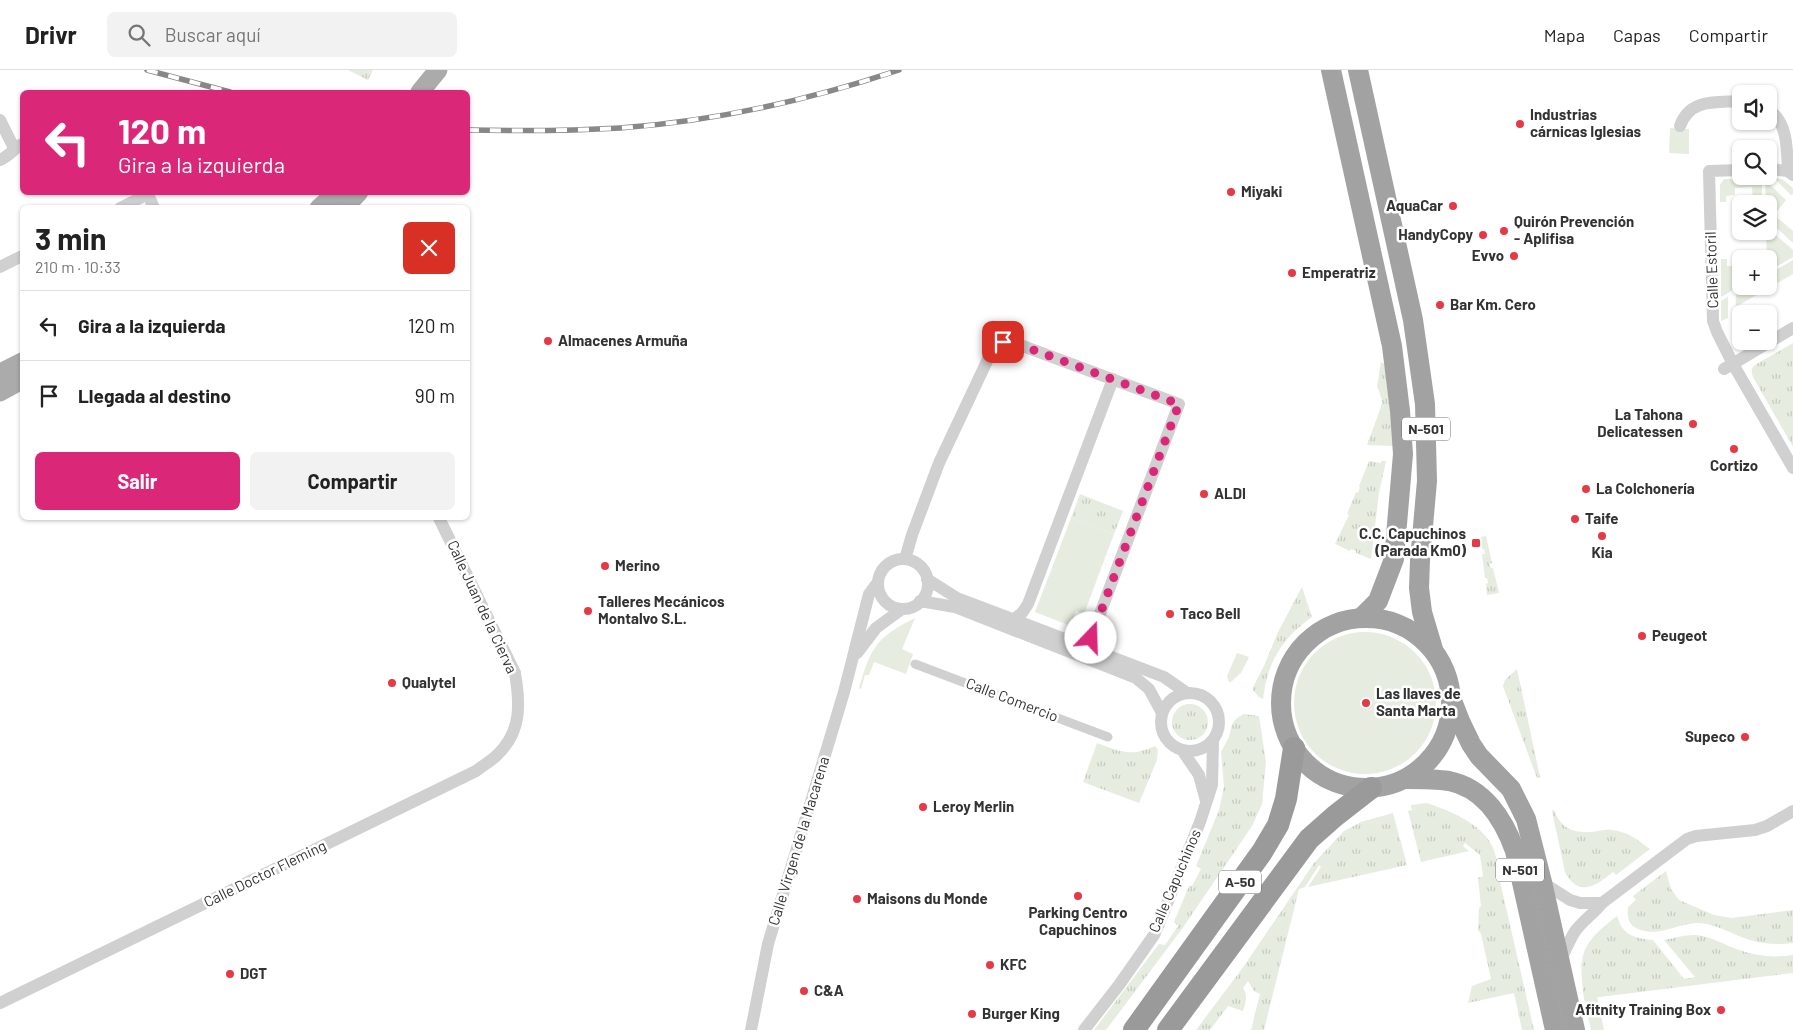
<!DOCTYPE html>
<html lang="es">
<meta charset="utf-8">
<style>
body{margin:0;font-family:Barlow,sans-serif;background:#f2f2f2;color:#222;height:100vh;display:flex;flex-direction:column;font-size:19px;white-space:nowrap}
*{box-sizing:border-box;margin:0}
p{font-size:16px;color:#767676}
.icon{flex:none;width:28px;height:28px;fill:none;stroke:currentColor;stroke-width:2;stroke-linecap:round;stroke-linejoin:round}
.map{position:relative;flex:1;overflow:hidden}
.side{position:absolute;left:20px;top:135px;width:450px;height:315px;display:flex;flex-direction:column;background:#fff;border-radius:8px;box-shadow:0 1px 4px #0004}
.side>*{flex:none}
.banner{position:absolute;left:20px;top:20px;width:450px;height:105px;border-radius:8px;box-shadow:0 1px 4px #0004;background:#db2777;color:#fff;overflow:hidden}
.buttons{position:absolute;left:1732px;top:15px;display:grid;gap:10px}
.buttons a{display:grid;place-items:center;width:45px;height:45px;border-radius:8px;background:#fff;box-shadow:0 1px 4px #0004;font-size:25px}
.pin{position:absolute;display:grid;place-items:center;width:42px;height:42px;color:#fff;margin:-21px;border-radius:10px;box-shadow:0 2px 8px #0006}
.me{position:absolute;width:55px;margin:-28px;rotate:21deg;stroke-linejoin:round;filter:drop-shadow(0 0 4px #0008)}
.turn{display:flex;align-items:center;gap:18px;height:105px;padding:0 15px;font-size:22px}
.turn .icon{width:65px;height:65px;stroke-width:2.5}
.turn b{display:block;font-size:35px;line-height:42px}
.round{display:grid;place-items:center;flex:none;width:52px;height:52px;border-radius:8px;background:#f2f2f2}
.summary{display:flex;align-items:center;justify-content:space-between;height:85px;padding:0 15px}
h1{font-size:30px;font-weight:700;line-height:38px}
.primary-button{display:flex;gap:10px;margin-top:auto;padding:10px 15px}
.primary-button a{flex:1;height:58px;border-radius:8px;background:#db2777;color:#fff;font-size:20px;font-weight:700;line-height:58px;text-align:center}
.primary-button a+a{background:#f2f2f2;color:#222}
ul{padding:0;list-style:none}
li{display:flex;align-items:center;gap:15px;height:70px;padding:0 15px;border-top:1px solid #e0e0e0}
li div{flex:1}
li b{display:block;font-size:19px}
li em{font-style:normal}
header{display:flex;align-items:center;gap:30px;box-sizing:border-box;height:70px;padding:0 25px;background:#fff;border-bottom:1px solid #e0e0e0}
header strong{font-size:24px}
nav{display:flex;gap:28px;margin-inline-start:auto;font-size:18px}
.search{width:350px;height:45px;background:#f2f2f2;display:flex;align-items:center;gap:12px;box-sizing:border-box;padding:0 18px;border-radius:8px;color:#767676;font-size:19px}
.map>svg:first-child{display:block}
</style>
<header>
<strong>Drivr</strong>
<div class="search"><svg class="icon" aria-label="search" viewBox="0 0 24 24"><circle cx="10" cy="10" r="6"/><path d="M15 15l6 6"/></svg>Buscar aquí</div>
<nav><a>Mapa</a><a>Capas</a><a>Compartir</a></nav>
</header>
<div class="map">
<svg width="1793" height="960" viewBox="0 0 1793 960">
<defs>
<pattern id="grass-tufts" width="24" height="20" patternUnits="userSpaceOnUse" patternTransform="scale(1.25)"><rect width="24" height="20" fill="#e6ecdf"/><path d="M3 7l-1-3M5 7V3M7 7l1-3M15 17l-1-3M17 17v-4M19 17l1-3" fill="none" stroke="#c6cbc0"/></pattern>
</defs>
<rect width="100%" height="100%" fill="#fff"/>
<g fill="url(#grass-tufts)">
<polygon points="348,0 373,0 368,10"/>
<path d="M 1793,273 L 1793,377 L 1753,307 C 1751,301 1751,298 1755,295 Z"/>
<polygon points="1381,292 1385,294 1391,335 1393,376 1367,375 1381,337 1382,330 1377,316"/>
<polygon points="1369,391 1381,393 1381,391 1386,391 1379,423 1371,489 1356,483 1356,481 1351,479 1350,481 1335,474 1349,445 1347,444 1356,422 1358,423 1360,417 1359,416"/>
<polygon points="1080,424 1123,441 1114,464 1071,448"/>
<polygon points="1486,466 1492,493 1489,494 1491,498 1493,498 1499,523 1487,525 1486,514 1488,513 1487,508 1485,508 1482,484 1485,484 1484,479 1482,479 1481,467"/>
<path d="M 1302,517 L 1312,547 C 1282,568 1267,593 1263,629 L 1259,627 L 1252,619 L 1264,596 L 1278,562 Z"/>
<polygon points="1517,599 1540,707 1537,708 1503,616 1505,610"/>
<circle cx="1190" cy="652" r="18"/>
<polygon points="1244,644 1259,646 1266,692 1262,734 1252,756 1182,859 1106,960 1094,960 1159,874 1165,875 1178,856 1174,852 1189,816 1192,816 1201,799 1196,796 1219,740 1224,716 1221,682 1229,667 1232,654 1237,648"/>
<path d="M 1097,673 C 1121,682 1131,687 1155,676 L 1158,680 L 1157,690 L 1139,733 L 1083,712 Z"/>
<path d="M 1427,733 C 1450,741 1481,753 1492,776 C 1497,786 1498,797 1499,807 L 1534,960 L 1522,960 L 1514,923 L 1468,933 L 1472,916 L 1491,909 L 1481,864 L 1478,860 L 1479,838 L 1481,836 L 1478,808 L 1483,806 L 1480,785 L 1465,773 L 1463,776 L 1469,781 L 1421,792 L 1408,741 L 1412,740 L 1411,735 Z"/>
<path d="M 1554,740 C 1561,758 1572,763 1591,762 C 1598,762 1605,759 1611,760 C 1627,761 1638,770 1650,779 L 1616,805 L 1613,802 C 1596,816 1579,828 1565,802 L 1552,741 Z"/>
<path d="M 1393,743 L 1407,795 L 1308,817 L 1321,797 L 1319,795 L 1305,817 L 1299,819 L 1264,960 L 1251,960 L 1260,924 L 1254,921 L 1248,911 L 1243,918 C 1248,926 1246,932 1243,941 L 1228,936 L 1210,960 L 1196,960 L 1244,896 L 1314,793 L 1344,761 L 1361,752 Z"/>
<path d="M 1666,801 L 1671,819 L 1679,830 L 1714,845 L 1731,848 L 1793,840 L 1793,873 C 1778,875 1761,874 1747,869 C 1731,864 1717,854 1699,853 C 1680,852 1658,868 1638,859 C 1628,855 1627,846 1628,837 L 1636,830 L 1633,826 Z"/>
<path d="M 1617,846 C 1623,866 1634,868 1653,870 L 1684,909 L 1695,907 L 1664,870 C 1674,868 1684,865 1695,865 C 1711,866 1724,875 1739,880 C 1756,886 1775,888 1793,885 L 1793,903 L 1584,929 C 1578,883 1581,874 1617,846 Z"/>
</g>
<g fill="#e6ecdf">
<polygon points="1670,58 1689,59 1689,84 1669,83"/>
<polygon points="1774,108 1782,109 1793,118 1793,124 1791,125"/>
<polygon points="1724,109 1762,109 1762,131 1753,132 1752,117 1735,118 1735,125 1726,126 1726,132 1720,132 1720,115"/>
<polygon points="1765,110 1786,130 1774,145 1793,161 1793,173 1769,151 1769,134 1766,134"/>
<polygon points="1769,159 1793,180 1793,187 1769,201 1769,189 1767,189 1766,161 1769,161"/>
<polygon points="1721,189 1727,189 1727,196 1736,196 1737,204 1741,204 1741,215 1721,227"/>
<polygon points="1793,190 1793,204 1739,235 1744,244 1741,244 1741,256 1735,259 1736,223 1747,216 1769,216 1769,204"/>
<polygon points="1728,227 1728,248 1721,251 1721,231"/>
<polygon points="1071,448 1114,464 1084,544 1076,541 1071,556 1035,542"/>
<path d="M 915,548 L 902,579 L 913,584 L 906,604 L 874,592 L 869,605 L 865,605 L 861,619 L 859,618 C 871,577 877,567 915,548 Z"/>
<circle cx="1365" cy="633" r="71"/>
<polygon points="1237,583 1249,587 1241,603 1231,612 1229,612 1227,606"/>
<polygon points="1597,926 1604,960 1591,960 1584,929"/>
</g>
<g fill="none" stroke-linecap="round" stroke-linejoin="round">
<polyline stroke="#d0d0d0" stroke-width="9" points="915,594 1108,667"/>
<g stroke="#d0d0d0" stroke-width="12">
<path d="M 1769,40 C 1788,52 1787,81 1788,101"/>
<polyline points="0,50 14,78"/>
<path d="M 1680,56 C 1690,28 1716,33 1741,31"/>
<path d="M 0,90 C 9,86 14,79 22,74"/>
<polyline points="1769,99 1788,101 1793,105"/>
<polyline points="1741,100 1709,101 1713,251 1717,262 1733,294 1793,398"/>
<polyline points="147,122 154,138"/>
<polyline points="120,138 148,124"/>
<polyline points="0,197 22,186"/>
<polyline points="1724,299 1793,258"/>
<path d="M 905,489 L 912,465 L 939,393 L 988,289 C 994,278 998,270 1012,272 L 1179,334 L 1087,578"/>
<circle cx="903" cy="514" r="25"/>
<polyline points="927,509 957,528 1164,607 1187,623"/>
<polyline points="920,531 955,537 1136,608 1149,619 1162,643"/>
<polyline points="1014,549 1022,543 1028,534 1113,309"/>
<polyline points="857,583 876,558 902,539"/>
<circle cx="1190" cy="652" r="29"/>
<polyline points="1182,680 1199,705 1206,731"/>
<polyline points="1542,812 1570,830 1580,833 1602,833"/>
<path d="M 1559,893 C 1565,882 1569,870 1576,860 C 1584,850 1594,843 1602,833 L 1687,769 L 1696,766 L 1755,760 L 1767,756 L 1793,741"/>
<path d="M 0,933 L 476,701 C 483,695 492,691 498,684 C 522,661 520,633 515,603 L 439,448"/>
<polyline points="751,960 768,874 844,622 869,524 878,512"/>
<polyline points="1084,960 1119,915 1154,865 1158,856 1200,752 1212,715 1213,670"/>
</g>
<g stroke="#ababab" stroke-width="19">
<polyline points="420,22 438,0"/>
<polyline points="319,138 337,122"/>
<polyline points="344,138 359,122"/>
<polyline points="0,303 22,292"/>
<polyline points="0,322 22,310"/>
</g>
<g stroke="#a2a2a2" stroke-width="20">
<polyline points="1331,0 1392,276 1400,341 1403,384 1394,489 1378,531 1362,547"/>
<polyline points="1358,0 1413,250 1425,334 1427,411 1420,490 1419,518 1422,542 1433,579"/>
<circle cx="1366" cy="633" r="85"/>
<polyline points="1453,633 1460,651 1471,674 1479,686 1511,719 1526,749 1542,812 1575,960"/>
<path d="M 1406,709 C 1420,709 1435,709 1449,711 C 1484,718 1504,750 1515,781 L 1555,960"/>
</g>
<g stroke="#9a9a9a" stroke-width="22">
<polyline points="1134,960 1262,782 1278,755 1286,729 1294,678"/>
<polyline points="1168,960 1309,769 1335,746 1371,718"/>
</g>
<defs>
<g id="rail">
<polyline points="147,0 230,22"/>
<path d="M 468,60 C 518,61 569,61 620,58 C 714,51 810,30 899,0"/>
</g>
</defs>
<use href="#rail" stroke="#888" stroke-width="5.5"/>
<use href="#rail" stroke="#fff" stroke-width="4" stroke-dasharray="11" stroke-linecap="butt"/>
</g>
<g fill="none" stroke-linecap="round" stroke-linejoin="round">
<polyline stroke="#db2777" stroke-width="9" stroke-dasharray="0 16.2" points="1003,272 1012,272 1179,334 1091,568"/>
</g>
<g fill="#e63946" stroke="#fff" stroke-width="2">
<circle cx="1520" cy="54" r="5"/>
<circle cx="1231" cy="122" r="5"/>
<circle cx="1453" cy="136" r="5"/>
<circle cx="1504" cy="161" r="5"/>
<circle cx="1483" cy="165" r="5"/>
<circle cx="1514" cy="186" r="5"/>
<circle cx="1292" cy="203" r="5"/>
<circle cx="1440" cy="235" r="5"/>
<circle cx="548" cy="271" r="5"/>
<circle cx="1693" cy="354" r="5"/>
<circle cx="1734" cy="379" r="5"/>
<circle cx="1586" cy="419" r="5"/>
<circle cx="1204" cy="424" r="5"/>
<circle cx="1575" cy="449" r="5"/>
<circle cx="1602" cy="466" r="5"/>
<rect x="1471" y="468" width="10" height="10" rx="2.5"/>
<circle cx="605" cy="496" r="5"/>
<circle cx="588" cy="541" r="5"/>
<circle cx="1170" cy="544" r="5"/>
<circle cx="1642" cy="566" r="5"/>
<circle cx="392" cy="613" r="5"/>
<circle cx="1366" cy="633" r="5"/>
<circle cx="1745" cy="667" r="5"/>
<circle cx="923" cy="737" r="5"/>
<circle cx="1078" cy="826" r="5"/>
<circle cx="857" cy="829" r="5"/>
<circle cx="990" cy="895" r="5"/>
<circle cx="230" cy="904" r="5"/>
<circle cx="804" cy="921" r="5"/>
<circle cx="1721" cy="940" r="5"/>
<circle cx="972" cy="944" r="5"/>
</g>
<g text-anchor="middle" stroke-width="5" stroke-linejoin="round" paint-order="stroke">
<g fill="#fff" stroke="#707070" stroke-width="1">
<rect x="1402" y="347.5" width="48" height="23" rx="4"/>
<rect x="1496" y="788.5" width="48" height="23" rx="4"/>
<rect x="1219" y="800.5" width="42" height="23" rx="4"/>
</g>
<g font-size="14" font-weight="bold" fill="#333">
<text x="1426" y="364">N-501</text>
<text x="1520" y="805">N-501</text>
<text x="1240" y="817">A-50</text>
</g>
<g font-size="15" font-weight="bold" fill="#333" stroke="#fff" text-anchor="start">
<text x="1530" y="50">Industrias<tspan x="1530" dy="17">cárnicas Iglesias</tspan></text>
<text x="1241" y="127">Miyaki</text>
<text x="1443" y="141" text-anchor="end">AquaCar</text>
<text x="1514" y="157">Quirón Prevención<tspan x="1514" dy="17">- Aplifisa</tspan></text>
<text x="1473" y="170" text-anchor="end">HandyCopy</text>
<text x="1504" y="191" text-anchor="end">Evvo</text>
<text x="1302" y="208">Emperatriz</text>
<text x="1450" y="240">Bar Km. Cero</text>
<text x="558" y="276">Almacenes Armuña</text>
<text x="1683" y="350" text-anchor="end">La Tahona<tspan x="1683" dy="17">Delicatessen</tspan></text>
<text x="1734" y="401" text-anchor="middle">Cortizo</text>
<text x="1596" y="424">La Colchonería</text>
<text x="1214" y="429">ALDI</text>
<text x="1585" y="454">Taife</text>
<text x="1466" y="469" text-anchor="end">C.C. Capuchinos<tspan x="1466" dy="17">(Parada Km0)</tspan></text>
<text x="1602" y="488" text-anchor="middle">Kia</text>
<text x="615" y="501">Merino</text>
<text x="598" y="537">Talleres Mecánicos<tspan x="598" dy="17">Montalvo S.L.</tspan></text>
<text x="1180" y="549">Taco Bell</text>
<text x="1652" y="571">Peugeot</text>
<text x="402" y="618">Qualytel</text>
<text x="1376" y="629">Las llaves de<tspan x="1376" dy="17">Santa Marta</tspan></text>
<text x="1735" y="672" text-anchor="end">Supeco</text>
<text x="933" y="742">Leroy Merlin</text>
<text x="867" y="834">Maisons du Monde</text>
<text x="1078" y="848" text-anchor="middle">Parking Centro<tspan x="1078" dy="17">Capuchinos</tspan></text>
<text x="1000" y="900">KFC</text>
<text x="240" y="909">DGT</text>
<text x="814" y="926">C&amp;A</text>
<text x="1711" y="945" text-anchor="end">Afitnity Training Box</text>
<text x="982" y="949">Burger King</text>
</g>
<g font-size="15" fill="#333" stroke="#fff">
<text transform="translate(1712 200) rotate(-92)" y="5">Calle Estoril</text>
<text transform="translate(482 537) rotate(65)" y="5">Calle Juan de la Cierva</text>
<text transform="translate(1012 630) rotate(21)" y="5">Calle Comercio</text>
<text transform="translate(799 771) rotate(-73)" y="5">Calle Virgen de la Macarena</text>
<text transform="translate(265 804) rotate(-26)" y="5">Calle Doctor Fleming</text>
<text transform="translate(1175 811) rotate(-67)" y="5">Calle Capuchinos</text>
</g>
</g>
</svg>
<div class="buttons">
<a><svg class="icon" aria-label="sound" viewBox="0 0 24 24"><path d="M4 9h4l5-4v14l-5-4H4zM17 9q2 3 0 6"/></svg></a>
<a><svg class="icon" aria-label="search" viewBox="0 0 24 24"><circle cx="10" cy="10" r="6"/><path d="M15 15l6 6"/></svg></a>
<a><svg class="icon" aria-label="layers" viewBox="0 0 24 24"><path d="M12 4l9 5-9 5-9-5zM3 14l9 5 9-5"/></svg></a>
<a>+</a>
<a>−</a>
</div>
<div class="pin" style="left:1003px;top:272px;background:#d93025"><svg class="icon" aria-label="arrive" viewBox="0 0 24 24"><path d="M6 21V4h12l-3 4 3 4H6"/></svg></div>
<svg class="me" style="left:1091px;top:568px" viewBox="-20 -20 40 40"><circle r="19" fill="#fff"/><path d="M0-13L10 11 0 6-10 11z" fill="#db2777"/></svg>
<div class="banner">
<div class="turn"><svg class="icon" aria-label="left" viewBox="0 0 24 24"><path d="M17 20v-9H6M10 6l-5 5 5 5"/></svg><div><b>120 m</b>Gira a la izquierda</div></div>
</div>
<section class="side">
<div class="summary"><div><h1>3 min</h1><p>210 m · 10:33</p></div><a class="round" style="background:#d93025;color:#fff"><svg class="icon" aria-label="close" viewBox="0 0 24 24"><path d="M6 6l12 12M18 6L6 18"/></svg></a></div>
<ul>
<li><svg class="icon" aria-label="left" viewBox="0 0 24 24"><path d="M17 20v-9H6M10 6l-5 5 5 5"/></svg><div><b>Gira a la izquierda</b></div><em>120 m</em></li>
<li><svg class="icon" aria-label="arrive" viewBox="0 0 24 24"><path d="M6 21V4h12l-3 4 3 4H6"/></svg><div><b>Llegada al destino</b></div><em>90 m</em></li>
</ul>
<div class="primary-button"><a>Salir</a><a>Compartir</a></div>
</section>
</div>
